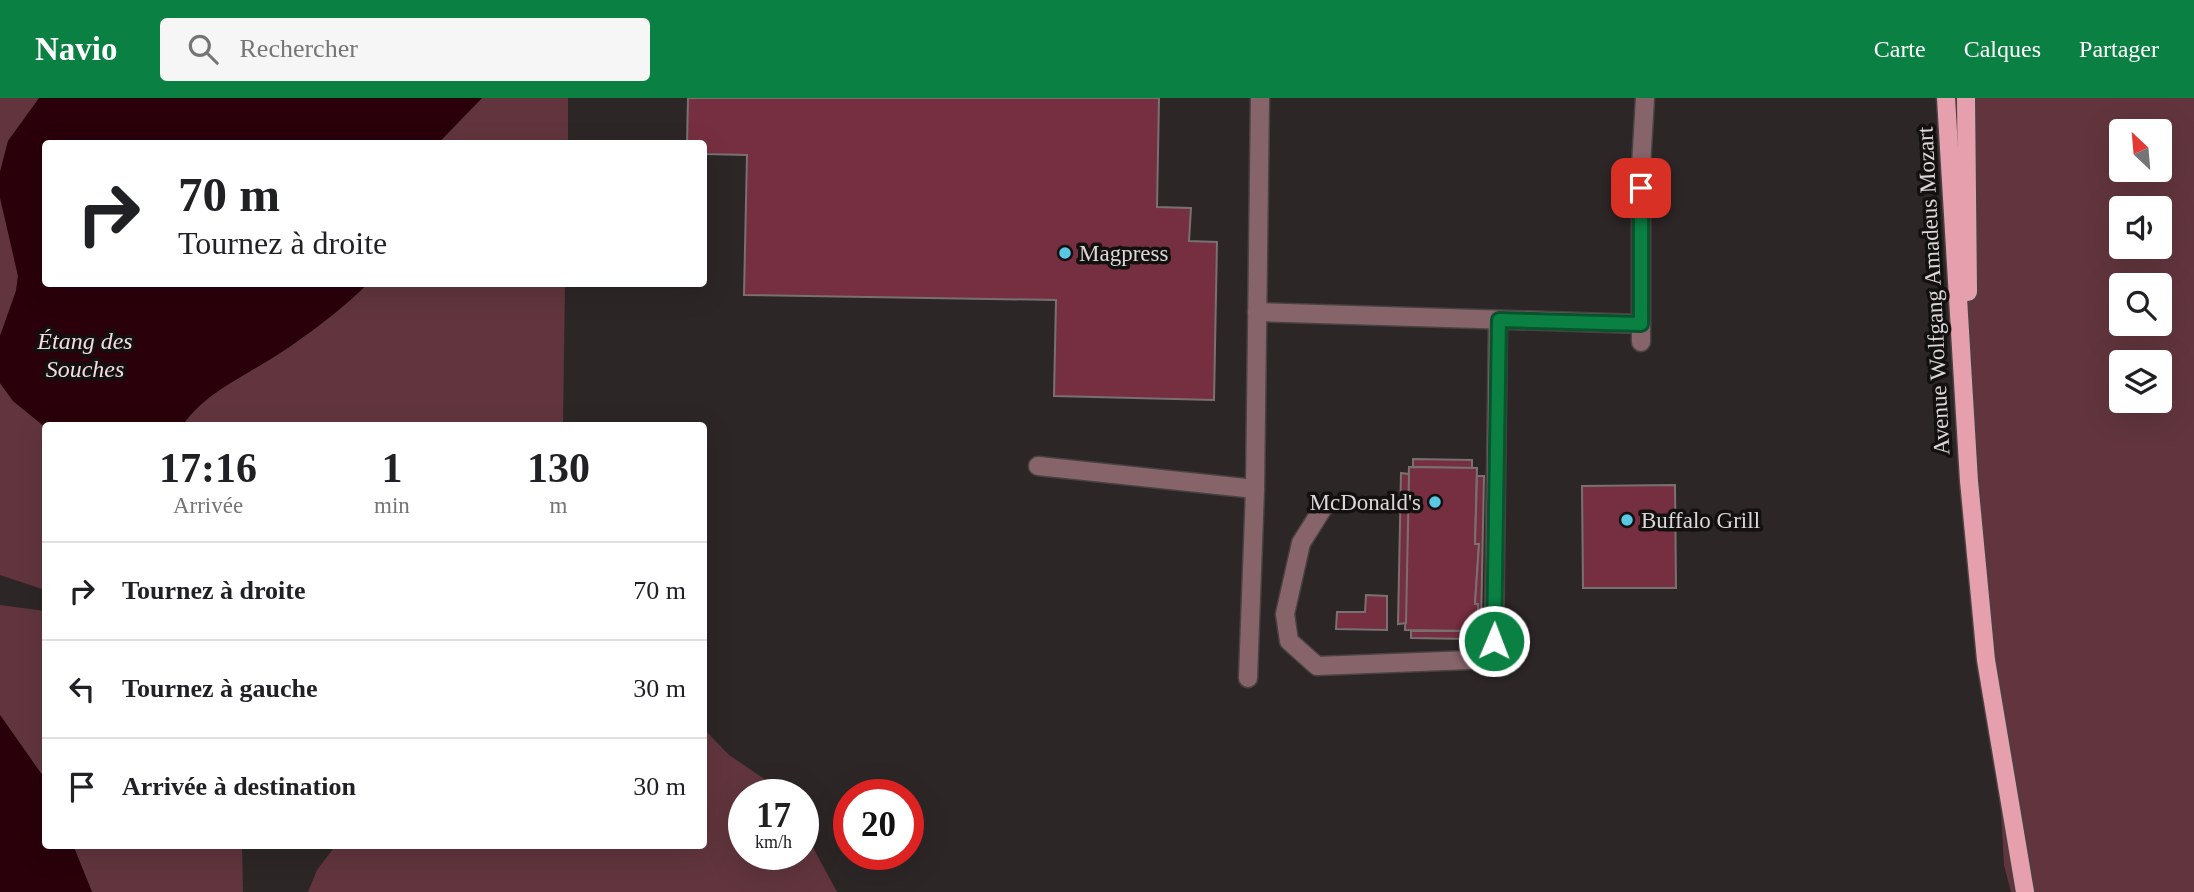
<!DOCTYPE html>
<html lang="fr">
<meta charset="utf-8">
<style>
body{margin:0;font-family:"Times New Roman",serif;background:#f6f6f6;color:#202124;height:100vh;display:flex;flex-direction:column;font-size:26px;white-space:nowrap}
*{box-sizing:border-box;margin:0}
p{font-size:23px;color:#757577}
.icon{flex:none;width:38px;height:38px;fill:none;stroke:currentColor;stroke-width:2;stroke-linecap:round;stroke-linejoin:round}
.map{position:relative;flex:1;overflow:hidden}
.drawer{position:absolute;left:42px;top:324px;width:665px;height:427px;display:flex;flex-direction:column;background:#fff;border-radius:7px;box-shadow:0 7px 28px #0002}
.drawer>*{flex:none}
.top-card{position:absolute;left:42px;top:42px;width:665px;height:147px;border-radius:7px;box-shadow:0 7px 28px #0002;background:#fff;color:#202124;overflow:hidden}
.needle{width:46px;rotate:334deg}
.buttons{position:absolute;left:2109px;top:21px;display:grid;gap:14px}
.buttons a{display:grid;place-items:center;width:63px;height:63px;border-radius:7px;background:#fff;box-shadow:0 7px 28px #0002;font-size:35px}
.speed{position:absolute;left:728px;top:681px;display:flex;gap:14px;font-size:35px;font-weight:700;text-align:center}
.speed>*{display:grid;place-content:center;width:91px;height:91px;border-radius:50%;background:#fff;box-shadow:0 7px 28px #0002;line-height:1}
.speed small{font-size:18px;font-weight:400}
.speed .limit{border:10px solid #d22;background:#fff;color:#111}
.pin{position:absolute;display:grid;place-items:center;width:60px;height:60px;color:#fff;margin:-30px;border-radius:14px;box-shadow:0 4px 10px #0006}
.me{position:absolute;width:77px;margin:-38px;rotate:1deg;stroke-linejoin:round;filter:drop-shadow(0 0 5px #0008)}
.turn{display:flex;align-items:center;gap:24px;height:147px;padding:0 21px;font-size:32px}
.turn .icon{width:91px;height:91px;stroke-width:2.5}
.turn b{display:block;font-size:49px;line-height:60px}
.eta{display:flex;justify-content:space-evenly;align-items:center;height:119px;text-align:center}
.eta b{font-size:42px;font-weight:800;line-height:49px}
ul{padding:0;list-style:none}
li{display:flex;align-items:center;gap:21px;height:98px;padding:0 21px;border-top:2px solid #e0e0e0}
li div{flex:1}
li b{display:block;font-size:26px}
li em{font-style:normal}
header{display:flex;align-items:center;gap:42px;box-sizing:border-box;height:98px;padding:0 35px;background:#0b8043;color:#fff}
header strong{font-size:33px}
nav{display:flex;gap:38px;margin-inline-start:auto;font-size:24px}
.search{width:490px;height:63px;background:#f6f6f6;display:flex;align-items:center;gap:18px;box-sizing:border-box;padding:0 24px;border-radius:7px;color:#757577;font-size:26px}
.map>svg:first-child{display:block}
</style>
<header>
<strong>Navio</strong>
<div class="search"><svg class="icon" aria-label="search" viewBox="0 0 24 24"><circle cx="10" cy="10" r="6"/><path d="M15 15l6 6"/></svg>Rechercher</div>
<nav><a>Carte</a><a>Calques</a><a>Partager</a></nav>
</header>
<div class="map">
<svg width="2194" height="794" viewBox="0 0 2194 794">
<rect width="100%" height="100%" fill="#2d2627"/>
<g fill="#62353e" fill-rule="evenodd">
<polygon points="0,0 40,0 8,43 0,74"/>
<polygon points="482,0 568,0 568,45 438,46"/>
<path d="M 1950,0 L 2194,0 L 2194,794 L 2011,794 L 2004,767 L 1992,550 ZM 2121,33 L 2160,33 L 2160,72 L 2121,72 ZM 2121,110 L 2160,110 L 2160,149 L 2121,149 ZM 2121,187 L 2160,187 L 2160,226 L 2121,226 ZM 2121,264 L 2160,264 L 2160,303 L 2121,303 Z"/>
<polygon points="0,94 18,178 16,193 0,238"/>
<path d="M 367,186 L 565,186 L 563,327 L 183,327 C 202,298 235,283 264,265 C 292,249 346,209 367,186 Z"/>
<polygon points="0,285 13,303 45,329 45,492 0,477"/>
<polygon points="0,507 45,513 45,681 0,617"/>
<polygon points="704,631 729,657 779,691 783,696 744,696 744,756 803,756 803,731 837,794 308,794 317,772 336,747 704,747"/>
<polygon points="73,747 242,747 243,794 92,794"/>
</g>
<g fill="#2a000b">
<path d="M 39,0 L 482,0 L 438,45 L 46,46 L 46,186 L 367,186 C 346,209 292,249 264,265 C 235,283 203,298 183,327 L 45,329 L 13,303 L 0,285 L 0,238 L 16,193 L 18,178 L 0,100 L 0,74 L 8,43 Z"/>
<polygon points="0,617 45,681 46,747 73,747 92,794 0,794"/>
</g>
<g fill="#762f41" stroke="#797072" stroke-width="2">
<polygon points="688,0 1159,0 1157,109 1191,110 1189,143 1217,144 1214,302 1054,298 1056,202 744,197 747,57 704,56 704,46 687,46"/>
<polygon points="1413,361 1472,362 1472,370 1413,369"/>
<polygon points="1409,369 1477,370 1475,446 1479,446 1475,506 1478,506 1478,516 1475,516 1474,533 1405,532"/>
<polygon points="1401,375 1409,376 1406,525 1398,526"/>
<polygon points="1477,378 1484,378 1481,526 1474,526 1475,516 1478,516 1478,506 1475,506 1479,446 1475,446"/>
<polygon points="1675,387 1676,490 1583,490 1582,388"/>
<polygon points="1366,497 1387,498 1387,532 1336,531 1337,514 1365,514"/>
<polygon points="1411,533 1468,533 1469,541 1411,540"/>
</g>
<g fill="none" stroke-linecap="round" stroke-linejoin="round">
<defs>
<g id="minor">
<polyline points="1257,214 1641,226"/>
<polyline points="1641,244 1641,68 1645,0"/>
<polyline points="1038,368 1255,391"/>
<polyline points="1323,410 1301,445 1285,516 1289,543 1317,568 1470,562 1494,543 1498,222"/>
<polyline points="1248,580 1255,391 1260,0"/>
</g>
<g id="major">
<polyline points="1946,0 1969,383 1986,562 2025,794"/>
<polyline points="1966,0 1968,194"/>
</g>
</defs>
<use href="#minor" stroke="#494243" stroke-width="21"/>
<use href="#major" stroke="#494243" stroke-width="21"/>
<use href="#minor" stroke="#87646a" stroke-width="18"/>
<use href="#major" stroke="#e6a0ad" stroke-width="18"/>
</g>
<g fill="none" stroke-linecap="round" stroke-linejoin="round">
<defs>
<polyline id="route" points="1494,543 1499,222 1641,226 1641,90"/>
</defs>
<use href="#route" stroke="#07532c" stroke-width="18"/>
<use href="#route" stroke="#0b8043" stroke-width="12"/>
</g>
<g fill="#59c8e4" stroke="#131010" stroke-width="2.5">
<circle cx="1065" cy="155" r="7"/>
<circle cx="1435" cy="404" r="7"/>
<circle cx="1627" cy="422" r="7"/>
</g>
<g text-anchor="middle" stroke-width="7" stroke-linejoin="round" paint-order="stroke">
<g font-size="23" fill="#dcd7d8" stroke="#131010" text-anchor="start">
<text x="1079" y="163">Magpress</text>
<text x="1421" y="412" text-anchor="end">McDonald's</text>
<text x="1641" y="430">Buffalo Grill</text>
</g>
<g font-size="23" fill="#dcd7d8" stroke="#131010">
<text transform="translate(1933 193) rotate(-93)" y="8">Avenue Wolfgang Amadeus Mozart</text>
</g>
<g font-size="24" font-style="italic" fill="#f4dde1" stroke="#131010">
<text x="85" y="251">Étang des<tspan x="85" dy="28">Souches</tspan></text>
</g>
</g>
</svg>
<div class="buttons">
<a><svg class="needle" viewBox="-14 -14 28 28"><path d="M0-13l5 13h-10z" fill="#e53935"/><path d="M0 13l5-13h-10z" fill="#757577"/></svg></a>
<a><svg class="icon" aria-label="sound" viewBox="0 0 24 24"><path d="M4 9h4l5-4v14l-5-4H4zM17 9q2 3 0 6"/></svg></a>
<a><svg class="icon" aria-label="search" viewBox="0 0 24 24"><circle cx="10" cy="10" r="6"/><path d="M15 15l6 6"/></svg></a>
<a><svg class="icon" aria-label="layers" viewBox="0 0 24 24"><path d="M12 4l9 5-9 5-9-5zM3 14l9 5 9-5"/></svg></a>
</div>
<div class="speed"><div>17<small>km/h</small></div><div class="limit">20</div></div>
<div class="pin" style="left:1641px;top:90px;background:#d93025"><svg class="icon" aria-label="arrive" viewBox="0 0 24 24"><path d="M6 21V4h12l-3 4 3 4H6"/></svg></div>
<svg class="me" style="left:1494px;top:543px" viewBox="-20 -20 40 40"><circle r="17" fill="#0b8043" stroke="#fff" stroke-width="3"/><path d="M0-11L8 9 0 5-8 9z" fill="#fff"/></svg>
<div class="top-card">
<div class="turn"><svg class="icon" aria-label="right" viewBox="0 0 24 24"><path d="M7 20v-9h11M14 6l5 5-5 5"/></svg><div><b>70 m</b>Tournez à droite</div></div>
</div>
<section class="drawer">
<div class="eta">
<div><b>17:16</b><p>Arrivée</p></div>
<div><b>1</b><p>min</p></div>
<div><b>130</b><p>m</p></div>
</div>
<ul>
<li><svg class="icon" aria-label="right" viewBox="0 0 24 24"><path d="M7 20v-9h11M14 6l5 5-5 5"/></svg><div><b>Tournez à droite</b></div><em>70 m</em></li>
<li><svg class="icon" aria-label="left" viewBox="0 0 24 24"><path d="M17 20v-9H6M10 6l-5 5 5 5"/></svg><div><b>Tournez à gauche</b></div><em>30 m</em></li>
<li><svg class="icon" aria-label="arrive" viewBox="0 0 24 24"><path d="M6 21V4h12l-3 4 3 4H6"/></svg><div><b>Arrivée à destination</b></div><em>30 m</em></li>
</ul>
</section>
</div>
